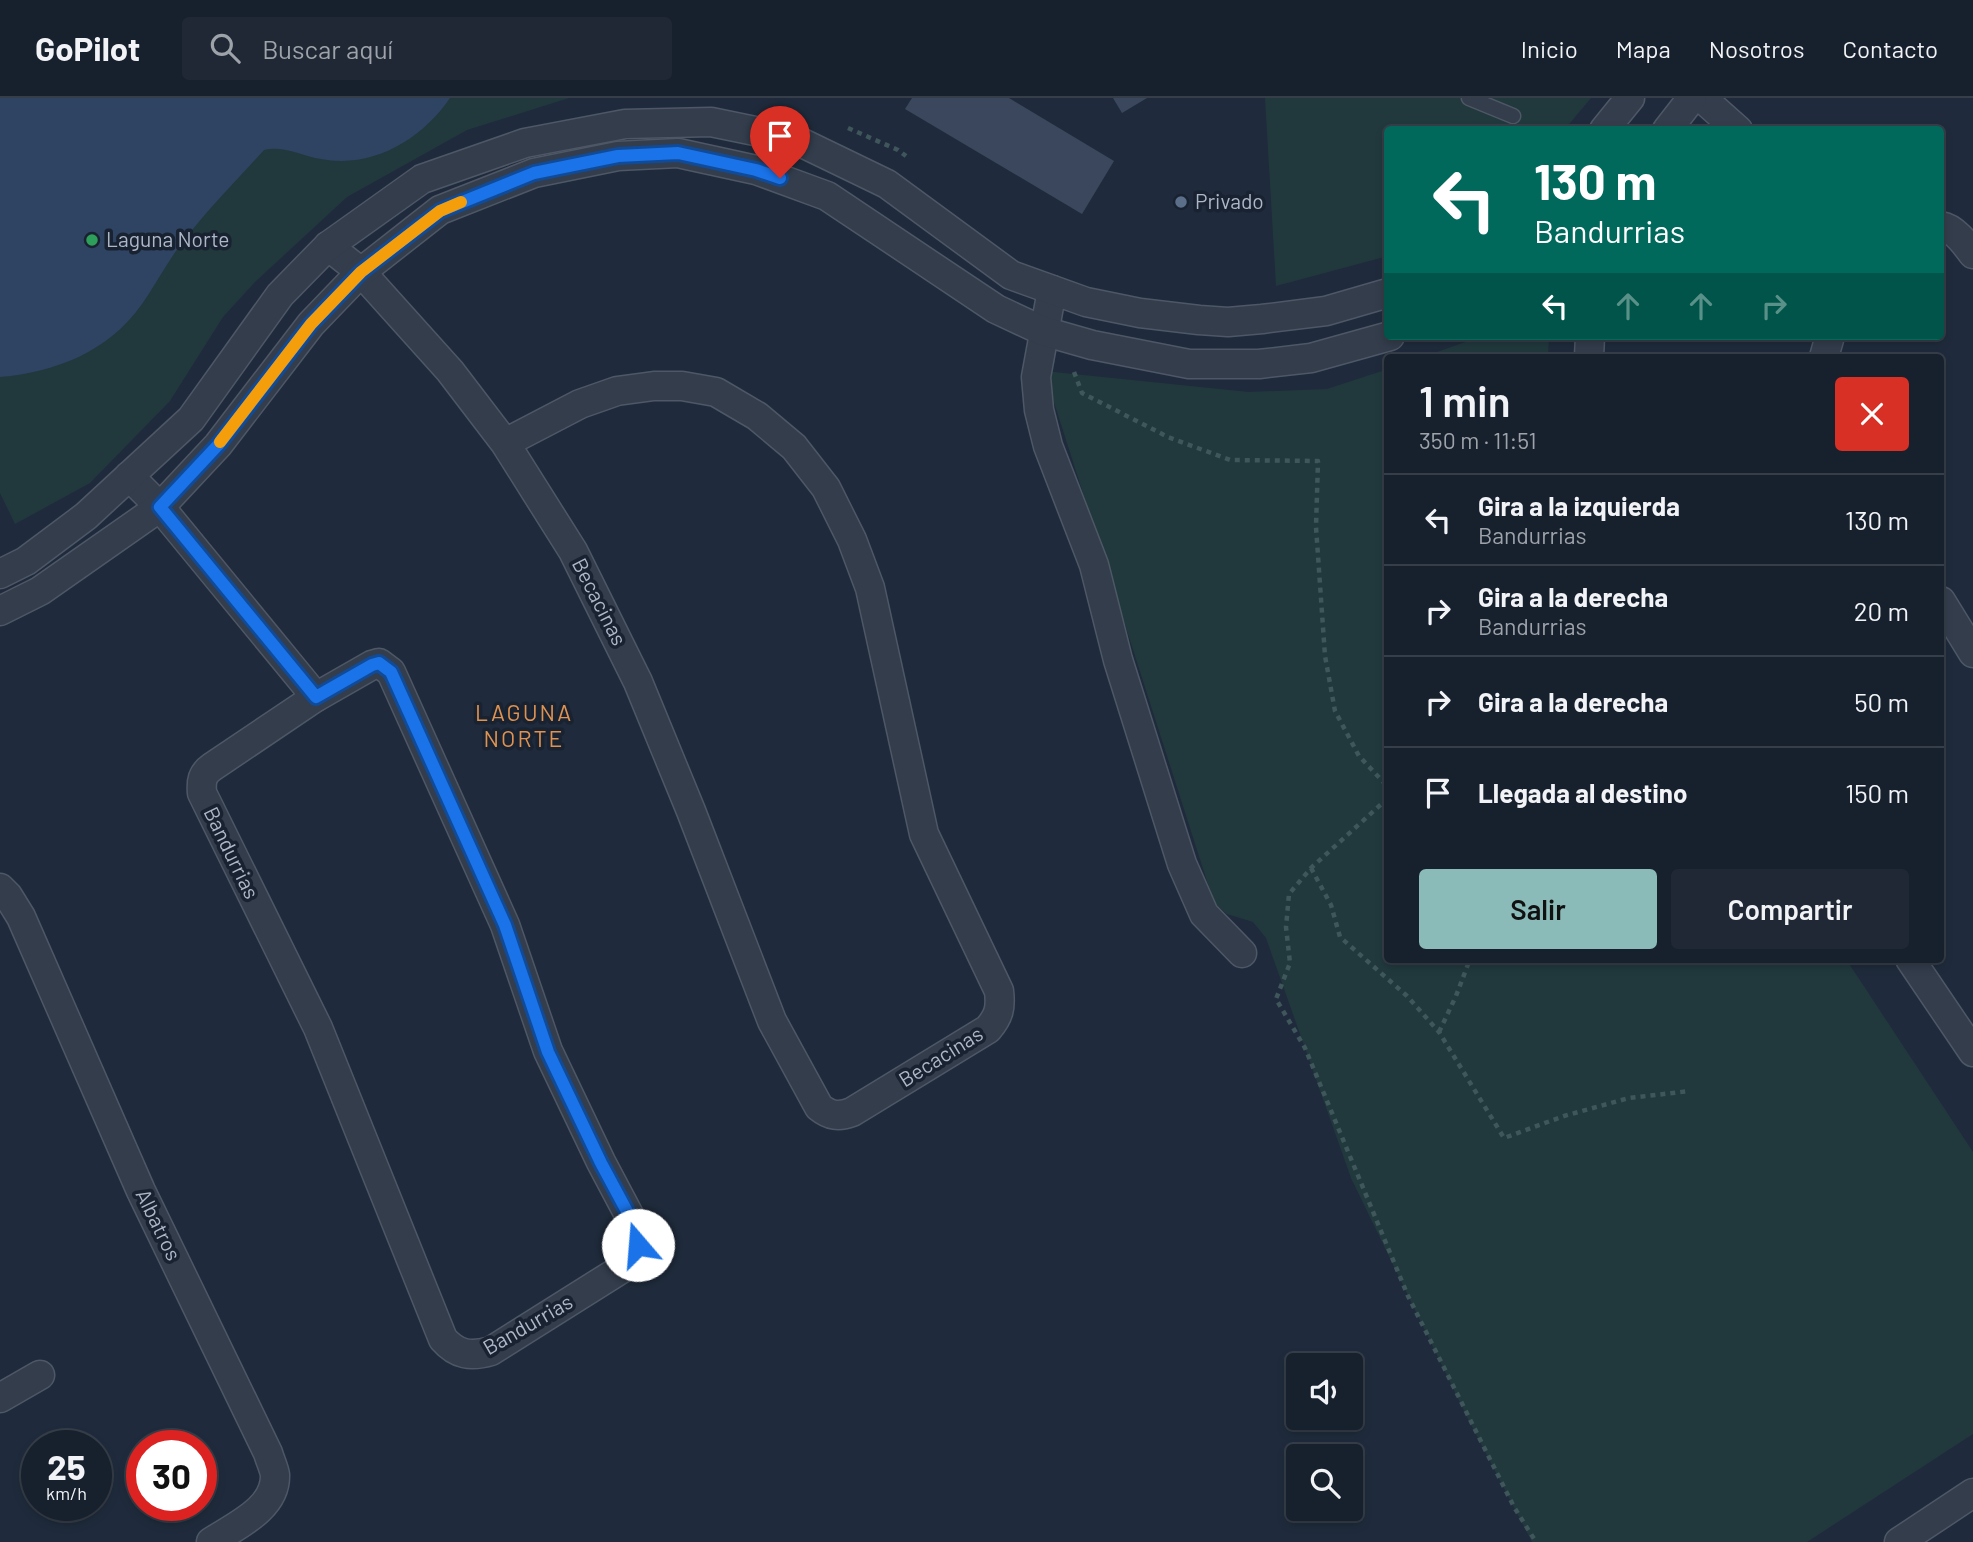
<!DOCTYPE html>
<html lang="es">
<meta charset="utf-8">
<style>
body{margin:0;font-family:Barlow,sans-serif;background:#202835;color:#f1f3f6;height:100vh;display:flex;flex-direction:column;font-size:26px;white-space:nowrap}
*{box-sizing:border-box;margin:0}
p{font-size:23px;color:#9ea3aa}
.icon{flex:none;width:38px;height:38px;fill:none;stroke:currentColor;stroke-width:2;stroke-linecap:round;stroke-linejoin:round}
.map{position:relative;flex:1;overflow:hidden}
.sheet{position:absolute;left:1384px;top:256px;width:560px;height:609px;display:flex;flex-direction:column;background:#17202d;border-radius:7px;box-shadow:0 4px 10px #0003,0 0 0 2px #363e49}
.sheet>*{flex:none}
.banner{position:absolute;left:1384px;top:28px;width:560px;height:214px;border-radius:7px;box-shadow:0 4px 10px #0003,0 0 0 2px #363e49;background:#00695c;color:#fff;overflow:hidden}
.controls{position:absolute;left:1286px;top:1255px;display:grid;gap:14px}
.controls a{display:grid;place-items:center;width:77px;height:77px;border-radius:7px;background:#17202d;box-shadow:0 4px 10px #0003,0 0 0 2px #363e49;font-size:35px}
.speed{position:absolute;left:21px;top:1332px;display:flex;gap:14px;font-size:35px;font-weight:700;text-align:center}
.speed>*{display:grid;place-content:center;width:91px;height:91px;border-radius:50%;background:#17202d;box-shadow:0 4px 10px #0003,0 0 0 2px #363e49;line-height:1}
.speed small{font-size:18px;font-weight:400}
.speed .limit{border:10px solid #d22;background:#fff;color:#111}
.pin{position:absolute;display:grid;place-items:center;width:60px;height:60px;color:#fff;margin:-72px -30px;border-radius:50% 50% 50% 0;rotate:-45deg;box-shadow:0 0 7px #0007}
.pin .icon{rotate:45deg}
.me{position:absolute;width:77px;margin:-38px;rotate:342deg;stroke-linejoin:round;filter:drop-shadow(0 0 5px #0008)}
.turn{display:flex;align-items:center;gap:24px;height:147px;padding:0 35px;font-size:32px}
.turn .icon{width:91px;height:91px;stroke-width:2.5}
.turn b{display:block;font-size:49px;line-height:60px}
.lanes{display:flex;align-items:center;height:66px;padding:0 35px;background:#0003;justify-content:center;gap:35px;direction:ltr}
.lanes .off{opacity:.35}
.round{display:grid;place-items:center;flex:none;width:74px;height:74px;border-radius:7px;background:#202835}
.headline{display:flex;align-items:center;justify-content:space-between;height:119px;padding:0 35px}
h1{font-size:42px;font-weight:600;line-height:52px}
.action{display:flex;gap:14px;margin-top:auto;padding:14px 35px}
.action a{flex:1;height:80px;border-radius:7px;background:#8bbbb9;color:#111;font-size:28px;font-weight:600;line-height:80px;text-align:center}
.action a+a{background:#202835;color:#f1f3f6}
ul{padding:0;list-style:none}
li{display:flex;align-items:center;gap:21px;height:91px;padding:0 35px;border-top:2px solid #363e49}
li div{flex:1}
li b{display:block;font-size:26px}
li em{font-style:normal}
header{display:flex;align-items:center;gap:42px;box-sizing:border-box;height:98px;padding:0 35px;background:#17202d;border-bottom:2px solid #363e49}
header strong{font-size:33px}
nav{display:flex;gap:38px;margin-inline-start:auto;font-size:24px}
.search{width:490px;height:63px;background:#202835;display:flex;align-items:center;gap:18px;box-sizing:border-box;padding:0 24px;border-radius:7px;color:#9ea3aa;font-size:26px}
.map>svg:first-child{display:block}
</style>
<header>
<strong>GoPilot</strong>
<div class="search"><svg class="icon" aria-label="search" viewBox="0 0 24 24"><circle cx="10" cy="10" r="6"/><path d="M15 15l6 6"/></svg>Buscar aquí</div>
<nav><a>Inicio</a><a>Mapa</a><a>Nosotros</a><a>Contacto</a></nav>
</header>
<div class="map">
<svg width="1973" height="1444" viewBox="0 0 1973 1444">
<rect width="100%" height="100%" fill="#1f2b3c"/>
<g fill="#21393d">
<polygon points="0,0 569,0 467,32 347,99 255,184 223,219 170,303 90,385 15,426 0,395"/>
<polygon points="1265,0 1591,0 1565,31 1388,32 1388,158 1276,188"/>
<polygon points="1482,238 1549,238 1548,259 1423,259"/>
<polygon points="1388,271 1388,861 1846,861 1973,1054 1973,1336 1807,1444 1532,1444 1467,1319 1351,1080 1266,840 1253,824 1227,816 1214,805 1044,273 1249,294 1327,291"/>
</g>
<path fill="#2f4363" d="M 0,0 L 450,0 C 422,41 373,71 321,61 C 303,58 282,47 264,52 C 234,85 202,117 176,153 C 164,170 154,189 142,206 C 108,254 56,274 0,279 Z"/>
<g fill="#3b475c">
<polygon points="912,0 1009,0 1114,63 1082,116 905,11"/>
<polygon points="1113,0 1147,0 1122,15"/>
</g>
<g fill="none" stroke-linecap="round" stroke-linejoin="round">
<defs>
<polyline id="service" points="1469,0 1513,18"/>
<g id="minor">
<polyline points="1702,0 1738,32"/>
<polyline points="1604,32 1630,0"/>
<polyline points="1667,32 1692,0"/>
<path d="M 1941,128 C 1954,130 1965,145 1973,156"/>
<path d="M 328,148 L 361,174 L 450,273 L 505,345 L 573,453 L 638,584 L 691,713 L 772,923 L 819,1009 C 830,1018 839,1019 852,1014 L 988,931 C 999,918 1001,910 999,893 L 924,736 L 870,490 L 852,442 L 826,390 L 794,349 L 757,318 L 716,294 L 682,288 L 654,288 L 617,293 L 580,306 L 505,345"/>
<polyline points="1052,192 1036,279 1039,312 1048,348 1094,467 1118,562 1182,766 1204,816 1242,855"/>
<polyline points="1589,259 1590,238"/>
<polyline points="1824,259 1830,238"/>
<polyline points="129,378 160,409 316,599"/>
<polyline points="0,476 26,463 86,418 191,321 280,197 328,148 422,81 525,45 625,26 711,24 794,41 887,86 1011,177 1086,204 1140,215 1199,222 1228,224 1262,221 1326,213 1388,195"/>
<polyline points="1941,503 1973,555"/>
<polyline points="0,513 40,493 160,409 218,347 311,226 361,174 440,112 534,75 618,58 678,55 756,72 827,98 996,211 1043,233 1092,247 1189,266 1259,266 1311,260 1390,238"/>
<path d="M 379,565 L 391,574 L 505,827 L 548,953 L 601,1064 L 637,1132 L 638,1147 L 632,1159 L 623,1170 L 491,1253 C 471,1259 457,1257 443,1241 L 318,930 L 202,695 C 201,683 202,676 212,669 L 316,599 L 372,567 Z"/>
<path d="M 0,790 L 8,798 L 21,819 L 141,1093 L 268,1355 C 270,1362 274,1370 275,1377 C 276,1411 235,1428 211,1444"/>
<polyline points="1910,861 1973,954"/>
<polyline points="0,1300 40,1277"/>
<polyline points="1899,1444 1973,1395"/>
</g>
</defs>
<use href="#service" stroke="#4e5766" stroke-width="17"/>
<use href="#minor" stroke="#4e5766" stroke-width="31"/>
<g stroke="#3f565a" stroke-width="4.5" stroke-dasharray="5 5" stroke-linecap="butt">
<polyline points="848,30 898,52 906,58"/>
<polyline points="1074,274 1082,295 1168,339 1230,362 1318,363 1316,429 1325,558 1335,613 1359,658 1388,689"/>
<polyline points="1388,700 1311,770 1289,796 1286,829 1290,865 1276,901 1305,950 1408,1198 1514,1409 1536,1444"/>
<polyline points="1311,770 1331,807 1340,839 1407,898 1439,934 1504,1040 1564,1018 1629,1000 1690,993"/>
<polyline points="1439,934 1456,898 1470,861"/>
</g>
<use href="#service" stroke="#333d4c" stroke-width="14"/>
<use href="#minor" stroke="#333d4c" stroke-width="28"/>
</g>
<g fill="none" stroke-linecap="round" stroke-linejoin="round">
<defs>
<polyline id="route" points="638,1147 637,1132 601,1065 548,954 505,827 391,574 379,565 372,567 316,599 160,409 218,347 311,226 361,174 440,113 534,75 618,58 678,55 756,72 780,80"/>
</defs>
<use href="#route" stroke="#114b97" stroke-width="18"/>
<use href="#route" stroke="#1a73e8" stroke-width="12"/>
<polyline stroke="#f59e0b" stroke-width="12" points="220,344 311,226 361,174 440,113 461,104"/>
</g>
<circle fill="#5c6f8a" stroke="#192230" stroke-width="2.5" cx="1181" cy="104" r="7"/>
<circle fill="#2e9e5b" stroke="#192230" stroke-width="2.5" cx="92" cy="142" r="7"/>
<g text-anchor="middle" stroke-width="7" stroke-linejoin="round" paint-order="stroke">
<g font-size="21" fill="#aeb7c8" stroke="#192230" text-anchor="start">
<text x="1195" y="111">Privado</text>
<text x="106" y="149">Laguna Norte</text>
</g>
<g font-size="21" fill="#aeb7c8" stroke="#192230">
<text transform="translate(599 504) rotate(63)" y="7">Becacinas</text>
<text transform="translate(231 755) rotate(64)" y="7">Bandurrias</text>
<text transform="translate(941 959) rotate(-32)" y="7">Becacinas</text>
<text transform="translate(158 1127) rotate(64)" y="7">Albatros</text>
<text transform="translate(528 1227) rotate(-30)" y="7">Bandurrias</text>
</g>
<g font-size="23" letter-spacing="2" fill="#df9352" stroke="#192230">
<text x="524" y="623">LAGUNA<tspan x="524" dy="26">NORTE</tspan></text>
</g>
</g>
</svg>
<div class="controls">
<a><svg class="icon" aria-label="sound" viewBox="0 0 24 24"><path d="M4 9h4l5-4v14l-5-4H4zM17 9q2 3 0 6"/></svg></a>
<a><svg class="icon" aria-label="search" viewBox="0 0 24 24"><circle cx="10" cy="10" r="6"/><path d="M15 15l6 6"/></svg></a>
</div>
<div class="speed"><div>25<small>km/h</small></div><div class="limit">30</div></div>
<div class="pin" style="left:780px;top:80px;background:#d93025"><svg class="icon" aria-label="arrive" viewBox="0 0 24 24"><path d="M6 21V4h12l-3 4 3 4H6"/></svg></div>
<svg class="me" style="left:638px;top:1147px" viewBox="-20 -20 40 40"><circle r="19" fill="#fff"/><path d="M0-13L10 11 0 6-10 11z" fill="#1a73e8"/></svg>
<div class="banner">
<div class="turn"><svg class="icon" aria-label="left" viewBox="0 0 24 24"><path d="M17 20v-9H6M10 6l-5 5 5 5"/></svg><div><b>130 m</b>Bandurrias</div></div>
<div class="lanes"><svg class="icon" aria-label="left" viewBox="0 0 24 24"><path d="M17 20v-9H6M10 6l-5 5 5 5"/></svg><svg class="icon off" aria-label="ahead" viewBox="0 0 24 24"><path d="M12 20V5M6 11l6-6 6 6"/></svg><svg class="icon off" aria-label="ahead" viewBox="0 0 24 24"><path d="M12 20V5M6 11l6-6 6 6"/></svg><svg class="icon off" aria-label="right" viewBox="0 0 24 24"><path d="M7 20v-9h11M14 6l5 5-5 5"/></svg></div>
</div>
<section class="sheet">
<div class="headline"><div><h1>1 min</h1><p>350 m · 11:51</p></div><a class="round" style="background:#d93025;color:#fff"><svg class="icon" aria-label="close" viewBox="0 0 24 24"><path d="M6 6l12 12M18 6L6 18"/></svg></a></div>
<ul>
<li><svg class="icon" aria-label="left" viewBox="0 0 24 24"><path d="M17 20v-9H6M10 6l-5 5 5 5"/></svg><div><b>Gira a la izquierda</b><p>Bandurrias</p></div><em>130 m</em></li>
<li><svg class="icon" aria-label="right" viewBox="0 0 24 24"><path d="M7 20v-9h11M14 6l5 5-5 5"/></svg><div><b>Gira a la derecha</b><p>Bandurrias</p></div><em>20 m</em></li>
<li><svg class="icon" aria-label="right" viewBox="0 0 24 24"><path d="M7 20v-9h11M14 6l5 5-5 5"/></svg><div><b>Gira a la derecha</b></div><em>50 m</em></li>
<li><svg class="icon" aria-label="arrive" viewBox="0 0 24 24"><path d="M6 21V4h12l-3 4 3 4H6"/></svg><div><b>Llegada al destino</b></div><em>150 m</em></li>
</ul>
<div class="action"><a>Salir</a><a>Compartir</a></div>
</section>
</div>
